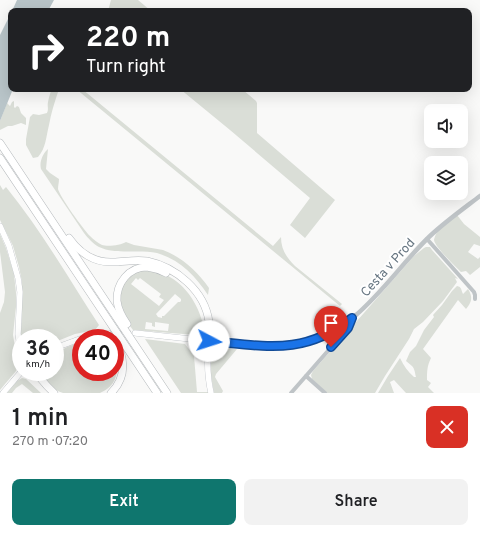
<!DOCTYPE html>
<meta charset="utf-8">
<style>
body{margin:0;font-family:Overpass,sans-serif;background:#f2f2f2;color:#202124;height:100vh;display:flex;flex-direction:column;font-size:15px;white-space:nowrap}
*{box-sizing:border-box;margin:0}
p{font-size:13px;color:#757577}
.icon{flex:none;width:22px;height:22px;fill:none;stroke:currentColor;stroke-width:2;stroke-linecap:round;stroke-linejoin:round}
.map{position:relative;height:393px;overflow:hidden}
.sheet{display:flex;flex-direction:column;background:#fff;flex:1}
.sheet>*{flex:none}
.banner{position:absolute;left:8px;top:8px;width:464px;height:84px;border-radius:8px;box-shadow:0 4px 16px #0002;background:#202124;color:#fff;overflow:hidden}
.tools{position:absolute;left:424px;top:104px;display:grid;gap:8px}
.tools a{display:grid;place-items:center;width:44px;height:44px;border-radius:8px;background:#fff;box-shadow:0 4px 16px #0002;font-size:20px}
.speed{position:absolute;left:12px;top:329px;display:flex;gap:8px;font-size:20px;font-weight:700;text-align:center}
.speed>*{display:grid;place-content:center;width:52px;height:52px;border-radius:50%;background:#fff;box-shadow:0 4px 16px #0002;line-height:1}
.speed small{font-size:10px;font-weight:400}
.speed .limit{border:6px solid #d22;background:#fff;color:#111}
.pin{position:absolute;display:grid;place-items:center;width:34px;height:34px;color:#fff;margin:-41px -17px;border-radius:50% 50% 50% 0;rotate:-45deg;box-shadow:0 0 4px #0007}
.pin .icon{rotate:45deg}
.me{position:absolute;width:44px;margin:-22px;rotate:95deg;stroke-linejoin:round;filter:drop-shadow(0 0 3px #0008)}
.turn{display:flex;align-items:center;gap:14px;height:84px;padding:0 12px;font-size:18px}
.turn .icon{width:52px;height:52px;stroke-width:2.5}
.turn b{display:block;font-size:28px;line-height:34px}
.round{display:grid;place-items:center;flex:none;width:42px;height:42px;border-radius:8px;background:#f2f2f2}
.head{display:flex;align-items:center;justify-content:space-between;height:68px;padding:0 12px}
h1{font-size:24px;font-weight:600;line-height:30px}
.button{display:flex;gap:8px;margin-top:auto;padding:8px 12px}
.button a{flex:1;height:46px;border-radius:8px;background:#0f766e;color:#fff;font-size:16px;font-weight:600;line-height:46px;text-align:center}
.button a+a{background:#f2f2f2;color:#202124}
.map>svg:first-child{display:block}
</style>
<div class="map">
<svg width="480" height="393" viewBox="0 0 480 393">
<rect width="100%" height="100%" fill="#f9f9f8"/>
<g fill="#daded7" fill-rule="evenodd">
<polygon points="111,0 138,0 151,11 108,11"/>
<path d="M 52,89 L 59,89 C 55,101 51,113 49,125 C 46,137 46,148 38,157 L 33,158 L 26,145 L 26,139 L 30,117 L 33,114 L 39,115 L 47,113 C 49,109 47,106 48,102 C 49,97 50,93 52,89 Z"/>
<path d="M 76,89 L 82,89 L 273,246 L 281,237 C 281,249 286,257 295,266 L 342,304 L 340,306 Z"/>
<polygon points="180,89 242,89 256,101 257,103 257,133 335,200 305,238 290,225 310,198 230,130"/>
<polygon points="14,101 14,107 15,108 17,106 19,107 21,113 26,118 26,125 21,123 12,126 8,126 0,130 0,121 7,103 10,106 12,102"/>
<path d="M 48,149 L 46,169 L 50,173 L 59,179 C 59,182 58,186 58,189 C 60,197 83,229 90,236 C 93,239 98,243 102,245 C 108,247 121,245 126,242 L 134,245 L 163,250 C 182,257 198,272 209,288 L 208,295 C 195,276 181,260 157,253 C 139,249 116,255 99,247 C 93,244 88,238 84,233 L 41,169 C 39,162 43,153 48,149 Z"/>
<path d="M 0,185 L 3,190 L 6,187 C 41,230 69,279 99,325 L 95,330 L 75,334 L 55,342 L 55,338 L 21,338 L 21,332 L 22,303 L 22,282 L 19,267 L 13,246 L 0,220 Z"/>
<path d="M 457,215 L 464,224 L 480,237 L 480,246 L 474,244 L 468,252 L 478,259 L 480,257 L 480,267 L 470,275 L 466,271 L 461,272 C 456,267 435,247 434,240 C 434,239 435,236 436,234 C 439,228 451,220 457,215 Z"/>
<polygon points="0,234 6,248 14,274 16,293 16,307 13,335 16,353 19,364 16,371 0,390 0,313 4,302 5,292 0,252"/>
<polygon points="426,247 430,247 432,250 458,279 455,278 457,282 443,301 423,322 414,329 409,339 385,376 375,393 327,393 312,379 311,375 313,371 414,256 424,248"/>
<path d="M 145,270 C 152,271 160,272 166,275 C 187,285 200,307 204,329 L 202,333 L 196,335 L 133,330 L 130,326 L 120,303 L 121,287 L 131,274 ZM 136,278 L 138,280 L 140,278 L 161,294 L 159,297 L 164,300 L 159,306 L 131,284 ZM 175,294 L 181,299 L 181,301 L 180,302 L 178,302 L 164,316 L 162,316 L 162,318 L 158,317 L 156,314 ZM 146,322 L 152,323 L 152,326 L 155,327 L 155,322 L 169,324 L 168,331 L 145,329 Z"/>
<path d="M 457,286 C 462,287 461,290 463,294 L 468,289 C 473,297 472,302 466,309 L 458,300 L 423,349 L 431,358 C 427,366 427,372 427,380 L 431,383 L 428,387 L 434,393 L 406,393 L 394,380 L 390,382 L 394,393 L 378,393 L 388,376 L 400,358 C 404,366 408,372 414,377 L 416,377 C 415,374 415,369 412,366 C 410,364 408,363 406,361 L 410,352 L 416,346 L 424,330 L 434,317 L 433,315 L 442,305 L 452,291 Z"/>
<polygon points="145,339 185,344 194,356 197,392 208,392 208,393 181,393"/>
<path d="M 81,342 L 81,372 L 115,372 L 115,356 C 119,372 117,386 100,393 L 63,393 C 52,390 46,381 39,372 L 55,372 L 55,354 L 67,347 Z"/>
<path d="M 218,347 L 237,349 L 216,374 L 215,377 L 223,391 L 222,393 L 214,393 C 212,379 206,358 218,347 Z"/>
<polygon points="22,378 26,379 41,393 33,393 22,384 16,388 12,393 7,393 17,381"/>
</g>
<g fill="#b9c5c9">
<polygon points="17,0 54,0 48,11 12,11"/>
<polygon points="11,13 11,89 13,89 0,121 0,35"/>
</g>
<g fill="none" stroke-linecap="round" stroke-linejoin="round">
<polyline stroke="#d4d8da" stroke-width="5.5" stroke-dasharray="5.5 3" stroke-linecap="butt" points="108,333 135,333"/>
<defs>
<g id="secondary">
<polyline points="0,226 9,246 18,278 20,292 18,334 21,353"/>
<path d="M 135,333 L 209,341 C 207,358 207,376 211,393"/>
<polyline points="55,348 85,337 108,333"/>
<polyline points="3,393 21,372"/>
</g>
<g id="motorway">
<polyline points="0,143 167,393"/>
<polyline points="0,158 157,393"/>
<path d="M 69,238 C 79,252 94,263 113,262 C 124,262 135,259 147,261 C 176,267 205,291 209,322 C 210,328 209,334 209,341"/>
<path d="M 127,324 C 122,317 118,309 117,301 C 116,283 129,267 147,267 C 154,268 160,270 166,273"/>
<polyline points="35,372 47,386 54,393"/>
<path d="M 111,393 C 127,377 125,358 115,339"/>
</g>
</defs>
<use href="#secondary" stroke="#b4b9be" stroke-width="6"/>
<use href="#motorway" stroke="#b5b9bc" stroke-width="8"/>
<g stroke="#bfc4c7" stroke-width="4">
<polyline points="427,239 474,292 475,295 475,299"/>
<polyline points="306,376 325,393"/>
<polyline points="291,393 348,328 353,318"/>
</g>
<path stroke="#bfc4c7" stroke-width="4.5" d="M 209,341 C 237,343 272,350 300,344 C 359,332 390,274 430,236 C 446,221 463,209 480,196"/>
<use href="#secondary" stroke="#fff" stroke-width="5.5"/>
<use href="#motorway" stroke="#fff" stroke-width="7"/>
</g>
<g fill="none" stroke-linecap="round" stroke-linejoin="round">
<defs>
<path id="route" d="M 209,341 C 266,346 304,356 352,318 L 348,328 L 331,347"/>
</defs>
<use href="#route" stroke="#114b97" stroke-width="10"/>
<use href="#route" stroke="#1a73e8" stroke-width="7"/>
</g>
<g text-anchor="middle" stroke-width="4" stroke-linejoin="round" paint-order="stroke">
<g font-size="13" fill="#667581" stroke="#fff">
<text transform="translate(387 267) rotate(-48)" y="5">Cesta v Prod</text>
</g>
</g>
</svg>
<div class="tools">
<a><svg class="icon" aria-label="sound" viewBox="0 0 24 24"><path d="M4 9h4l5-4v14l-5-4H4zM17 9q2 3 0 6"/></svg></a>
<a><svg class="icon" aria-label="layers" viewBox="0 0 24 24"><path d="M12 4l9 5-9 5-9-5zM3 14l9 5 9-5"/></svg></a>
</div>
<div class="speed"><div>36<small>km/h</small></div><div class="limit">40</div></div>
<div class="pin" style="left:331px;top:347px;background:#d93025"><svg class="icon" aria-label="arrive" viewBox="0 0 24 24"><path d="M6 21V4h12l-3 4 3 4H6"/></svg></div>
<svg class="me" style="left:209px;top:341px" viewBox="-20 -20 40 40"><circle r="19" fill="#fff"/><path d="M0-13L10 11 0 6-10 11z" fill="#1a73e8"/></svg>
<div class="banner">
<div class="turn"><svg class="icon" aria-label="right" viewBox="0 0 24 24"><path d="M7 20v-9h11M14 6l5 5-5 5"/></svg><div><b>220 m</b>Turn right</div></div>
</div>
</div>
<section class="sheet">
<div class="head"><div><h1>1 min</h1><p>270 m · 07:20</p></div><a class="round" style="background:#d93025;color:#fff"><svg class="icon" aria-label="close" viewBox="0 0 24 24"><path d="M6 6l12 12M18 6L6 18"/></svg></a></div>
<div class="button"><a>Exit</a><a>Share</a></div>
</section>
